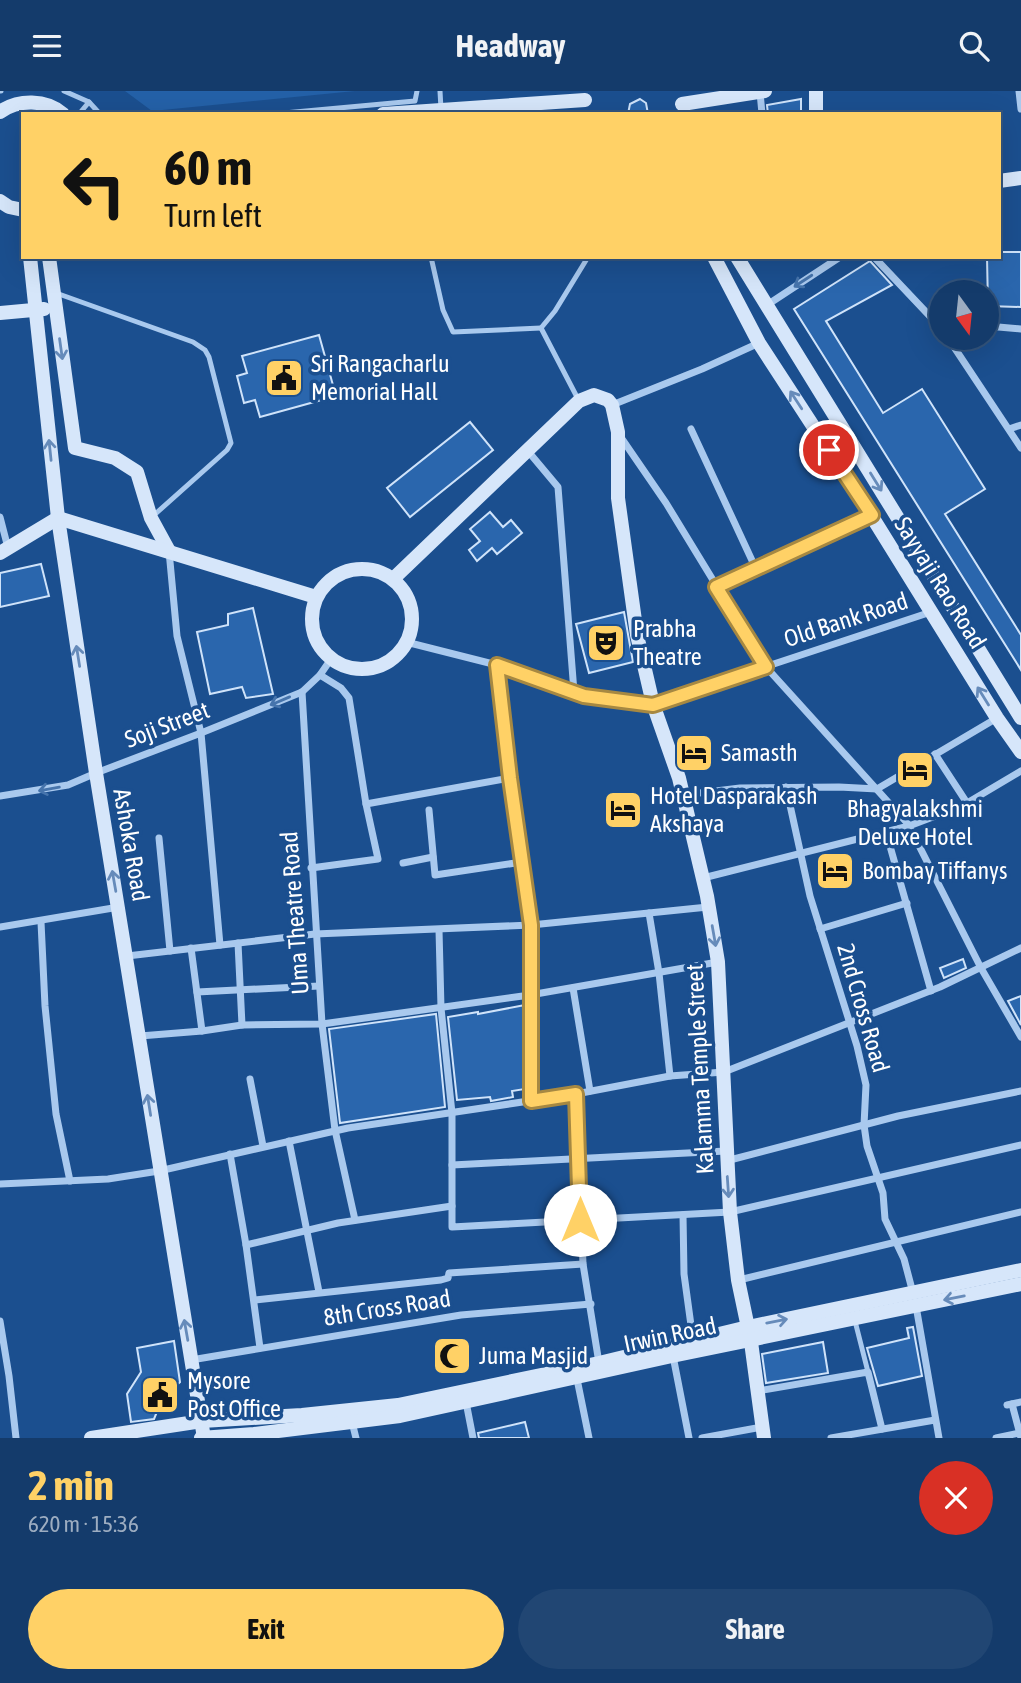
<!DOCTYPE html>
<meta charset="utf-8">
<style>
body{margin:0;font-family:"Asap Condensed",sans-serif;background:#214673;color:#f1f3f6;height:100vh;display:flex;flex-direction:column;font-size:26px;white-space:nowrap}
*{box-sizing:border-box;margin:0}
p{font-size:23px;color:#9dadc1}
.icon{flex:none;width:38px;height:38px;fill:none;stroke:currentColor;stroke-width:2;stroke-linecap:round;stroke-linejoin:round}
.map{position:relative;height:1347px;overflow:hidden}
.panel{display:flex;flex-direction:column;background:#143b6b;flex:1}
.panel>*{flex:none}
.guide{position:absolute;left:21px;top:21px;width:980px;height:147px;border-radius:0px;box-shadow:0 7px 28px #0002,0 0 0 2px #33557e;background:#ffd166;color:#111;overflow:hidden}
.needle{width:46px;rotate:165deg}
.controls{position:absolute;left:929px;top:189px;display:grid;gap:14px}
.controls a{display:grid;place-items:center;width:70px;height:70px;border-radius:50%;background:#143b6b;box-shadow:0 7px 28px #0002,0 0 0 2px #33557e;font-size:35px}
.pin{position:absolute;display:grid;place-items:center;width:60px;height:60px;color:#fff;margin:-30px;border:4px solid #fff;border-radius:50%;box-shadow:0 2px 7px #0007}
.me{position:absolute;width:77px;margin:-38px;rotate:0deg;stroke-linejoin:round;filter:drop-shadow(0 0 5px #0008)}
.turn{display:flex;align-items:center;gap:24px;height:147px;padding:0 28px;font-size:32px}
.turn .icon{width:91px;height:91px;stroke-width:2.5}
.turn b{display:block;font-size:49px;line-height:60px}
.round{display:grid;place-items:center;flex:none;width:74px;height:74px;border-radius:37px;background:#214673}
.summary{display:flex;align-items:center;justify-content:space-between;height:119px;padding:0 28px}
h1{font-size:42px;font-weight:700;line-height:52px;color:#ffd166}
.action{display:flex;gap:14px;margin-top:auto;padding:14px 28px}
.action a{flex:1;height:80px;border-radius:42px;background:#ffd166;color:#111;font-size:28px;font-weight:700;line-height:80px;text-align:center}
.action a+a{background:#214673;color:#f1f3f6}
header{display:flex;justify-content:space-between;align-items:center;height:91px;padding:0 28px;background:#143b6b;font-size:32px;font-weight:700}
.map>svg:first-child{display:block}
</style>
<header><svg class="icon" aria-label="menu" viewBox="0 0 24 24"><path d="M4 6h16M4 12h16M4 18h16"/></svg>Headway<svg class="icon" aria-label="search" viewBox="0 0 24 24"><circle cx="10" cy="10" r="6"/><path d="M15 15l6 6"/></svg></header>
<div class="map">
<svg width="1021" height="1347" viewBox="0 0 1021 1347">
<rect width="100%" height="100%" fill="#1b4f8f"/>
<polygon fill="#2461a8" points="125,0 355,0 152,20"/>
<g fill="#2a66ad" stroke="#cfe3fa" stroke-width="2">
<polygon points="640,8 646,12 648,23 628,23 630,13"/>
<polygon points="801,8 801,23 768,23 767,14"/>
<polygon points="999,161 1021,161 1021,216 988,215 987,166 999,166"/>
<polygon points="870,170 892,194 826,230 883,322 922,298 985,398 945,423 1021,544 1021,579 794,218"/>
<polygon points="319,244 336,305 260,326 255,309 244,312 237,285 247,282 242,265"/>
<polygon points="470,331 493,359 410,426 387,397"/>
<polygon points="490,421 503,436 511,429 522,442 497,463 492,457 477,470 469,459 480,450 470,438"/>
<polygon points="41,473 49,505 0,516 0,482"/>
<polygon points="253,517 273,603 246,607 242,596 210,603 197,541 228,534 228,523"/>
<polygon points="624,521 633,571 589,582 576,533"/>
<polygon points="963,868 966,877 944,887 940,877"/>
<polygon points="1021,905 1021,934 1008,910"/>
<polygon points="525,914 525,998 512,1000 513,1006 491,1010 490,1006 457,1009 448,926 478,921 478,923"/>
<polygon points="436,923 445,1016 340,1032 329,938"/>
<polygon points="913,1236 922,1285 878,1295 867,1257 909,1247 907,1237"/>
<polygon points="174,1250 180,1291 163,1306 154,1328 131,1331 127,1303 141,1281 137,1257"/>
<polygon points="823,1251 828,1282 766,1292 762,1263"/>
<polygon points="525,1331 529,1347 479,1347 478,1342"/>
</g>
<g fill="none" stroke-linecap="round" stroke-linejoin="round">
<g stroke="#a9c9ee" stroke-width="5">
<polyline points="0,0 1,0"/>
<polyline points="64,0 89,11 100,23"/>
<polyline points="440,0 441,18"/>
<polyline points="79,23 89,11"/>
<polyline points="273,23 415,10 417,0"/>
<polyline points="431,166 443,219 453,241 541,237"/>
<polyline points="56,202 193,251 205,259 209,266 231,352 227,359 153,425"/>
<polyline points="578,308 541,237 555,220 588,166"/>
<polyline points="855,1230 868,1281"/>
</g>
<g stroke="#a9c9ee" stroke-width="7">
<polyline points="1019,0 1021,18"/>
<polyline points="760,1 762,23"/>
<polyline points="874,166 942,238"/>
<polyline points="767,214 840,166"/>
<polyline points="987,235 1021,238"/>
<polyline points="948,247 1021,357"/>
<polyline points="612,314 702,278 759,252"/>
<polyline points="691,338 756,478"/>
<polyline points="1009,338 1021,334"/>
<polyline points="620,345 666,412 766,576 908,733 981,877 1021,946"/>
<polyline points="527,359 558,396 574,601"/>
<polyline points="0,426 8,457"/>
<polyline points="169,460 177,545 201,642 220,854"/>
<polyline points="716,496 871,424"/>
<polyline points="406,551 497,574 584,605 653,613 931,521"/>
<polyline points="497,574 510,687 531,834 531,1010"/>
<polyline points="302,601 322,933 335,1039 355,1129"/>
<polyline points="935,663 967,712"/>
<polyline points="786,696 810,805 857,955 866,994 864,1034 867,1055 883,1102 885,1128 904,1168 913,1202"/>
<polyline points="683,704 740,697 839,696 877,698 997,627"/>
<polyline points="0,705 68,694 96,682 201,642 302,601 320,584 331,568"/>
<polyline points="366,713 510,687"/>
<polyline points="429,719 435,784 522,771"/>
<polyline points="886,741 931,900"/>
<polyline points="159,747 170,860"/>
<polyline points="403,772 433,766"/>
<polyline points="311,777 378,768 366,713 349,607 341,597 320,584"/>
<polyline points="703,787 909,735 962,715 1021,680"/>
<polyline points="649,822 659,882 670,985"/>
<polyline points="41,831 45,915 56,1023 70,1090"/>
<polyline points="0,836 119,816"/>
<polyline points="820,838 907,812"/>
<polyline points="439,839 441,917 452,1022 452,1136 730,1121 1021,1054"/>
<polyline points="238,852 242,934"/>
<polyline points="191,857 202,940"/>
<polyline points="127,865 315,843 531,834 708,816"/>
<polyline points="573,897 590,1000"/>
<polyline points="197,901 319,895"/>
<polyline points="140,945 202,940 242,934 322,933 530,904 718,871"/>
<polyline points="250,988 263,1055"/>
<polyline points="576,1003 583,1173 599,1272"/>
<polyline points="289,1050 319,1201"/>
<polyline points="230,1063 246,1154 338,1132 452,1115"/>
<polyline points="726,1070 898,1025 1021,1000"/>
<polyline points="452,1074 726,1060"/>
<polyline points="0,1093 108,1088 159,1080 348,1037 576,1003 670,985 724,981 940,896 1021,857"/>
<polyline points="683,1124 684,1183 693,1249"/>
<polyline points="246,1154 260,1257"/>
<polyline points="739,1189 1021,1121"/>
<polyline points="255,1209 441,1189 448,1187 449,1182 583,1173"/>
<polyline points="916,1215 939,1347"/>
<polyline points="0,1230 9,1285 16,1347"/>
<polyline points="673,1265 689,1347"/>
<polyline points="191,1269 461,1224 591,1213"/>
<polyline points="577,1288 589,1347"/>
<polyline points="758,1300 868,1281 882,1338"/>
<polyline points="466,1311 473,1347"/>
<polyline points="1012,1313 1021,1347"/>
<polyline points="1007,1314 1021,1311"/>
<polyline points="352,1331 356,1347"/>
<polyline points="702,1347 762,1336"/>
<polyline points="831,1347 935,1329"/>
<polyline points="996,1347 1019,1342"/>
</g>
<g stroke="#d6e6fa" stroke-width="14">
<polyline points="816,0 816,23"/>
<polyline points="682,13 765,0"/>
<path d="M 0,21 C 18,8 46,8 63,23"/>
<polyline points="383,23 585,9"/>
<polyline points="999,90 1021,87"/>
<polyline points="0,110 9,116 23,119"/>
<polyline points="30,166 58,427 96,682 204,1347"/>
<polyline points="49,166 75,357 115,367 137,381 151,427 169,460"/>
<polyline points="714,166 759,252 871,424 997,627 1021,661"/>
<polyline points="737,166 1021,627"/>
<polyline points="0,222 44,218"/>
<polyline points="58,427 316,506"/>
<polyline points="0,462 58,427"/>
<circle cx="362" cy="528" r="50"/>
<polyline points="393,488 579,310 594,304 608,309 612,314 618,341 618,407 637,544 653,613 679,687 707,805 718,871 730,1121 738,1189 751,1251 764,1347"/>
<polyline points="91,1347 202,1330 302,1324 398,1314 599,1272 748,1236 1021,1179"/>
<polyline points="201,1347 254,1343 400,1325 672,1265 1021,1193"/>
</g>
</g>
<defs><path id="oneway-shaft" d="M-6 0H5M1.5-3L5.5 0L1.5 3" fill="none" stroke-width="1.6" stroke-linecap="round" stroke-linejoin="round" transform="scale(1.75)"/></defs>
<g stroke="#4674ac">
<use href="#oneway-shaft" transform="translate(803 190) rotate(147)"/>
<use href="#oneway-shaft" transform="translate(280 610) rotate(157)"/>
<use href="#oneway-shaft" transform="translate(49 698) rotate(170)"/>
</g>
<g stroke="#668bba">
<use href="#oneway-shaft" transform="translate(61 258) rotate(82)"/>
<use href="#oneway-shaft" transform="translate(796 309) rotate(-123)"/>
<use href="#oneway-shaft" transform="translate(50 359) rotate(-96)"/>
<use href="#oneway-shaft" transform="translate(876 391) rotate(58)"/>
<use href="#oneway-shaft" transform="translate(78 565) rotate(-99)"/>
<use href="#oneway-shaft" transform="translate(983 605) rotate(-122)"/>
<use href="#oneway-shaft" transform="translate(114 790) rotate(-100)"/>
<use href="#oneway-shaft" transform="translate(714 845) rotate(80)"/>
<use href="#oneway-shaft" transform="translate(149 1014) rotate(-99)"/>
<use href="#oneway-shaft" transform="translate(728 1096) rotate(86)"/>
<use href="#oneway-shaft" transform="translate(954 1207) rotate(169)"/>
<use href="#oneway-shaft" transform="translate(777 1230) rotate(-11)"/>
<use href="#oneway-shaft" transform="translate(186 1239) rotate(-100)"/>
</g>
<g fill="none" stroke-linecap="round" stroke-linejoin="round">
<defs>
<polyline id="route" points="580,1129 576,1003 531,1010 531,834 510,687 497,574 584,605 653,614 766,576 716,496 872,424 829,359"/>
</defs>
<use href="#route" stroke="#a68842" stroke-width="18"/>
<use href="#route" stroke="#ffd166" stroke-width="12"/>
</g>
<defs>
<symbol id="civic-square" viewBox="-11 -11 22 22"><rect x="-9" y="-9" width="18" height="18" rx="4" fill="#ffd166" stroke="#1b4f8f"/><path d="M-.6-6.5H3V-4.5H.6V-3L4-1V1h2V6H-6V1h2V-1L-.6-3ZM-1.2 2.5V6h2.4V2.5Z" fill="#111"/></symbol>
<symbol id="theatre-square" viewBox="-11 -11 22 22"><rect x="-9" y="-9" width="18" height="18" rx="4" fill="#ffd166" stroke="#1b4f8f"/><path d="M-5-5.5Q0-4 5-5.5V0Q5 5 0 6Q-5 5-5 0ZM-3.3-2.5H-1v1.5H-3.3ZM1-2.5H3.3v1.5H1ZM-2.8 1Q0 5.5 2.8 1Z" fill="#111"/></symbol>
<symbol id="hotel-square" viewBox="-11 -11 22 22"><rect x="-9" y="-9" width="18" height="18" rx="4" fill="#ffd166" stroke="#1b4f8f"/><path d="M-6-4.5h1.5V1H6V5H4.5V3h-9V5H-6ZM-4 0a1.8 1.8 0 1 1 3.6 0ZM.5 0V-2.5h3Q6-2.5 6 0Z" fill="#111"/></symbol>
<symbol id="mosque-square" viewBox="-11 -11 22 22"><rect x="-9" y="-9" width="18" height="18" rx="4" fill="#ffd166" stroke="#1b4f8f"/><path d="M3.5-4.9A6 6 0 1 0 3.5 4.9A5 5 0 1 1 3.5-4.9Z" fill="#111"/></symbol>
</defs>
<g fill-rule="evenodd">
<use href="#civic-square" x="262" y="265" width="44" height="44"/>
<use href="#theatre-square" x="584" y="530" width="44" height="44"/>
<use href="#hotel-square" x="672" y="640" width="44" height="44"/>
<use href="#hotel-square" x="893" y="657" width="44" height="44"/>
<use href="#hotel-square" x="601" y="697" width="44" height="44"/>
<use href="#hotel-square" x="813" y="758" width="44" height="44"/>
<use href="#mosque-square" x="430" y="1243" width="44" height="44"/>
<use href="#civic-square" x="138" y="1282" width="44" height="44"/>
</g>
<g text-anchor="middle" stroke-width="7" stroke-linejoin="round" paint-order="stroke">
<g font-size="24" fill="#fff" stroke="#1b4f8f" text-anchor="start">
<text x="311" y="281">Sri Rangacharlu<tspan x="311" dy="28">Memorial Hall</tspan></text>
<text x="633" y="546">Prabha<tspan x="633" dy="28">Theatre</tspan></text>
<text x="721" y="670">Samasth</text>
<text x="650" y="713">Hotel Dasparakash<tspan x="650" dy="28">Akshaya</tspan></text>
<text x="915" y="726" text-anchor="middle">Bhagyalakshmi<tspan x="915" dy="28">Deluxe Hotel</tspan></text>
<text x="862" y="788">Bombay Tiffanys</text>
<text x="479" y="1273">Juma Masjid</text>
<text x="187" y="1298">Mysore<tspan x="187" dy="28">Post Office</tspan></text>
</g>
<g font-size="24" fill="#fff" stroke="#1b4f8f">
<text transform="translate(940 492) rotate(58)" y="8">Sayyaji Rao Road</text>
<text transform="translate(846 529) rotate(-18)" y="8">Old Bank Road</text>
<text transform="translate(167 634) rotate(-21)" y="8">Soji Street</text>
<text transform="translate(131 754) rotate(80)" y="8">Ashoka Road</text>
<text transform="translate(295 822) rotate(-94)" y="8">Uma Theatre Road</text>
<text transform="translate(863 917) rotate(74)" y="8">2nd Cross Road</text>
<text transform="translate(700 978) rotate(-93)" y="8">Kalamma Temple Street</text>
<text transform="translate(387 1217) rotate(-9)" y="8">8th Cross Road</text>
<text transform="translate(670 1244) rotate(-12)" y="8">Irwin Road</text>
</g>
</g>
</svg>
<div class="controls">
<a><svg class="needle" viewBox="-14 -14 28 28"><path d="M0-13l5 13h-10z" fill="#e53935"/><path d="M0 13l5-13h-10z" fill="#9dadc1"/></svg></a>
</div>
<div class="pin" style="left:829px;top:359px;background:#d93025"><svg class="icon" aria-label="arrive" viewBox="0 0 24 24"><path d="M6 21V4h12l-3 4 3 4H6"/></svg></div>
<svg class="me" style="left:580px;top:1129px" viewBox="-20 -20 40 40"><circle r="19" fill="#fff"/><path d="M0-13L10 11 0 6-10 11z" fill="#ffd166"/></svg>
<div class="guide">
<div class="turn"><svg class="icon" aria-label="left" viewBox="0 0 24 24"><path d="M17 20v-9H6M10 6l-5 5 5 5"/></svg><div><b>60 m</b>Turn left</div></div>
</div>
</div>
<section class="panel">
<div class="summary"><div><h1>2 min</h1><p>620 m · 15:36</p></div><a class="round" style="background:#d93025;color:#fff"><svg class="icon" aria-label="close" viewBox="0 0 24 24"><path d="M6 6l12 12M18 6L6 18"/></svg></a></div>
<div class="action"><a>Exit</a><a>Share</a></div>
</section>
